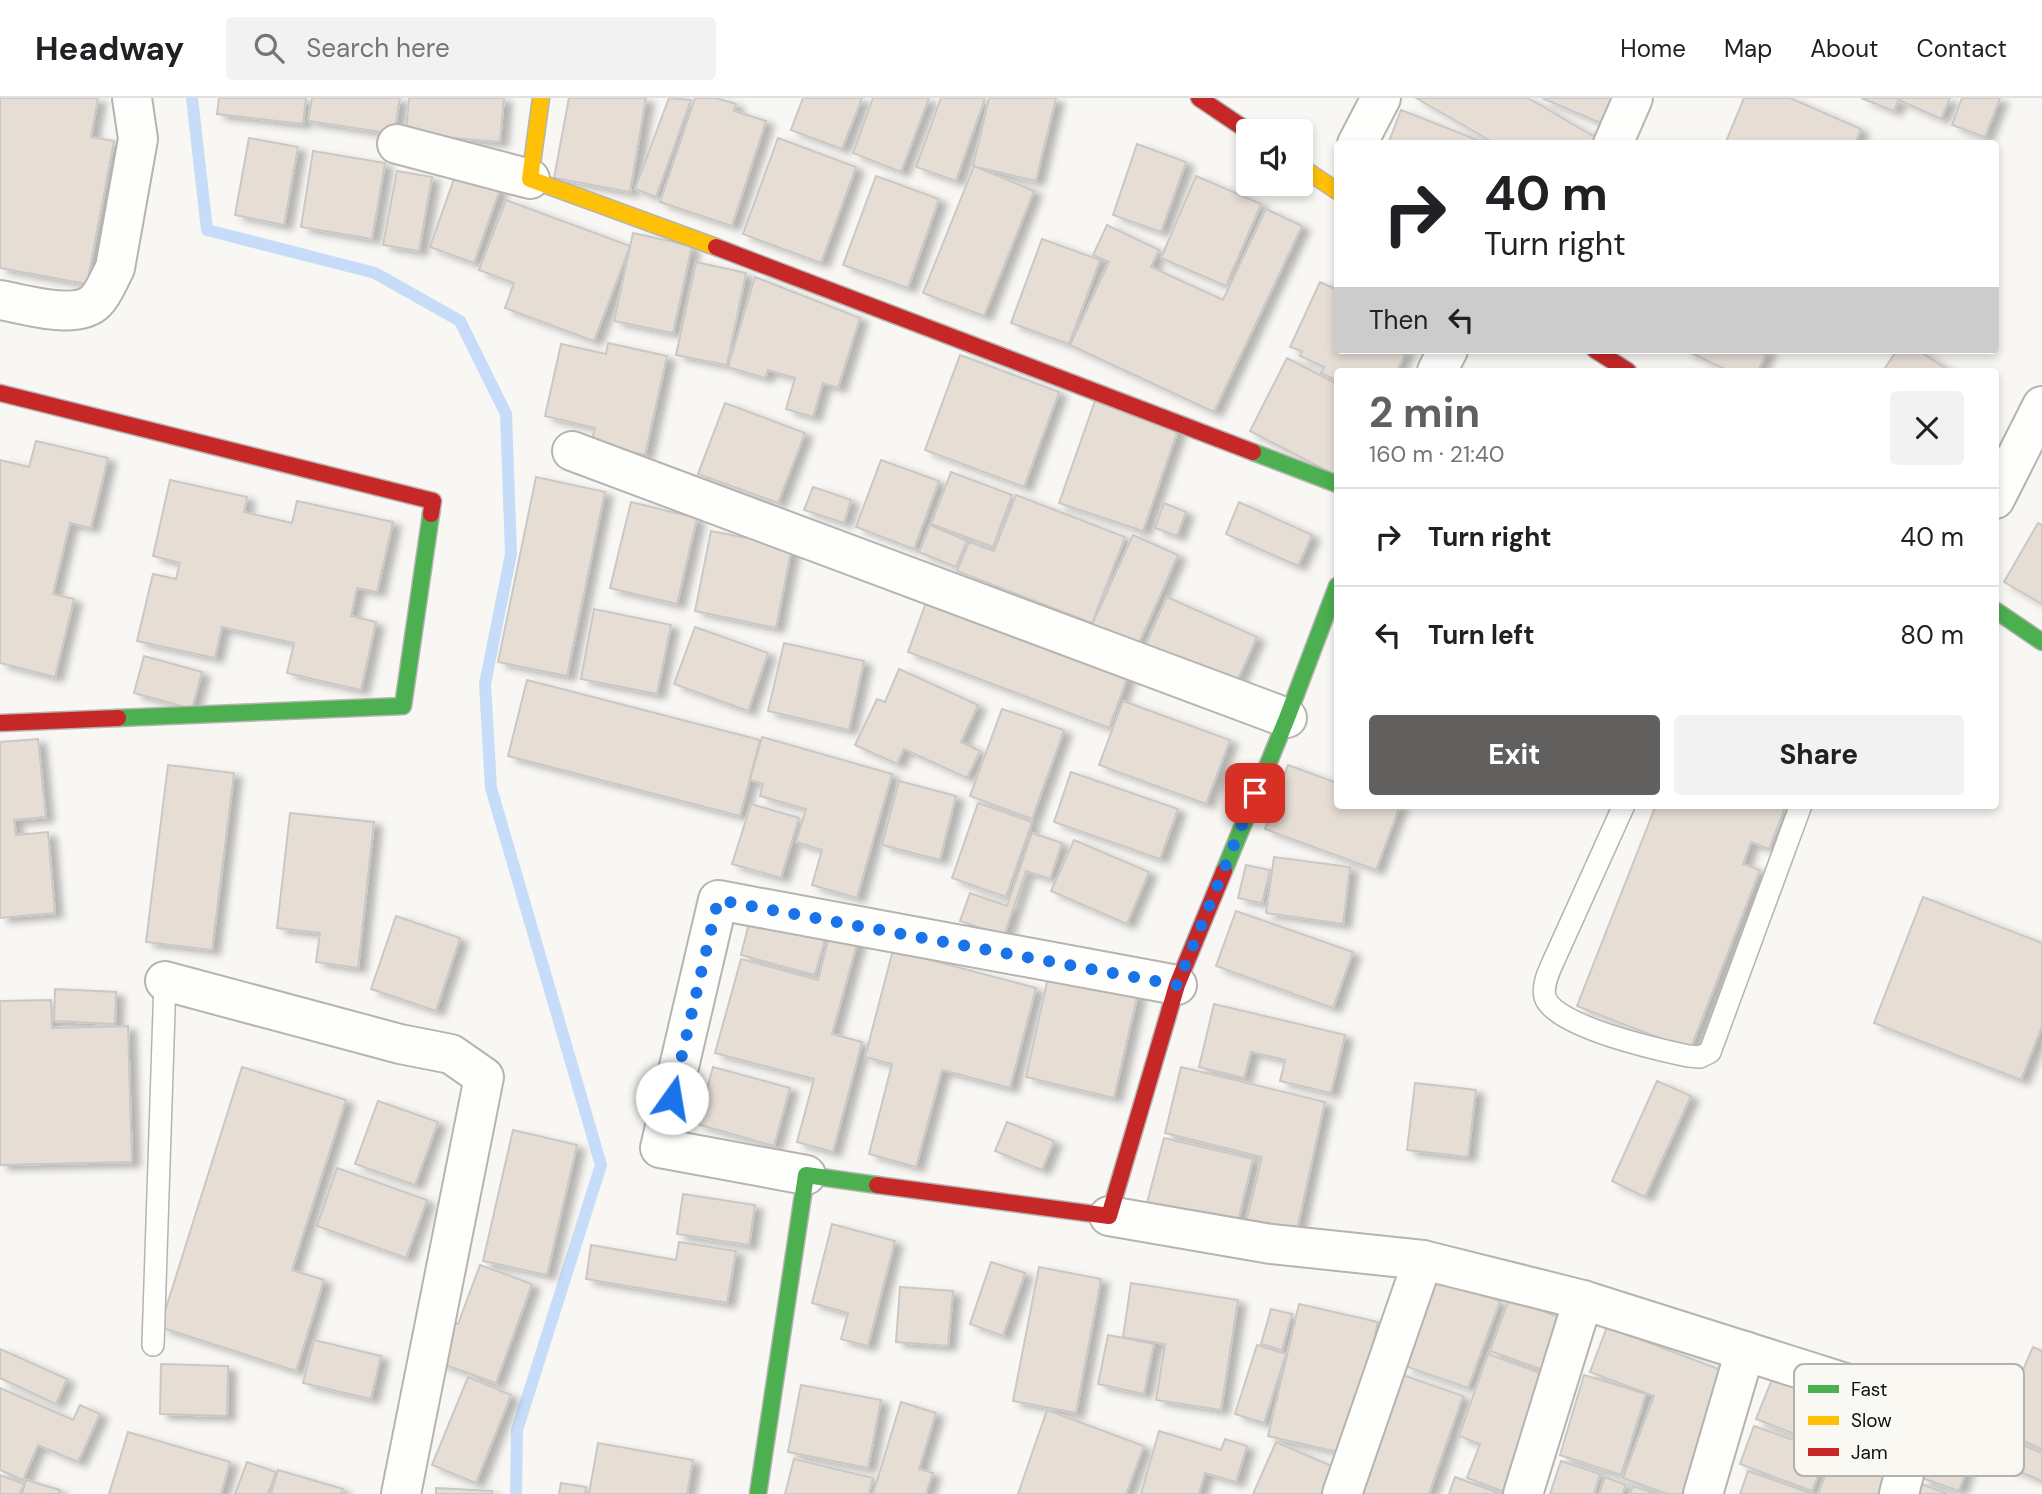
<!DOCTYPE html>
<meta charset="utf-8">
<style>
body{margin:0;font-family:"DM Sans",sans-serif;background:#f2f2f2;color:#202124;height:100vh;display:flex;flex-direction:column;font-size:26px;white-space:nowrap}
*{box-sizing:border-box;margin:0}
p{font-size:23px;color:#757577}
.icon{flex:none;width:38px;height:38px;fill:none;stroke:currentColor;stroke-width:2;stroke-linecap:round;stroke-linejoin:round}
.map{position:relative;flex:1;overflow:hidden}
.panel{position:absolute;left:1334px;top:270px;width:665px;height:441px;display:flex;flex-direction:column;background:#fff;border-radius:7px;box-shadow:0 4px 10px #0003}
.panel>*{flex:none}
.banner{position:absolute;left:1334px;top:42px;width:665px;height:214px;border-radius:7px;box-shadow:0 4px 10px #0003;background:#fff;color:#202124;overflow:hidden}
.buttons{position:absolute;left:1236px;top:21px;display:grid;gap:14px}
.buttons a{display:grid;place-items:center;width:77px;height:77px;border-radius:7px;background:#fff;box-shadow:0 4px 10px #0003;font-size:35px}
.pin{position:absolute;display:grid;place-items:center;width:60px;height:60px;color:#fff;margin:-30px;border-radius:14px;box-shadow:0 4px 10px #0006}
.me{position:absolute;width:77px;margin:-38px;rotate:13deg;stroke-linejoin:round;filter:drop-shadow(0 0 5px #0008)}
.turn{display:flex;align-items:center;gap:24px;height:147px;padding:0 35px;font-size:32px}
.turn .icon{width:91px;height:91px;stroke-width:2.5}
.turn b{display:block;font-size:49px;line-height:60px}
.then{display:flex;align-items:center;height:66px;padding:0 35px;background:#0003;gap:14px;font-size:26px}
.round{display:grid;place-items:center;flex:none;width:74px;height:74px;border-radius:7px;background:#f2f2f2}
.overview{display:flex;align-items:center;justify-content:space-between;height:119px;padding:0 35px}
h1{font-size:42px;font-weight:700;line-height:52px;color:#61605e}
.primary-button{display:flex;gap:14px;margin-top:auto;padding:14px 35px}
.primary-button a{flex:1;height:80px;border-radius:7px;background:#61605e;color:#fff;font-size:28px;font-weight:700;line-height:80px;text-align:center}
.primary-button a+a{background:#f2f2f2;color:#202124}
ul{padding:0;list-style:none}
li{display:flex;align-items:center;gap:21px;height:98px;padding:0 35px;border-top:2px solid #e0e0e0}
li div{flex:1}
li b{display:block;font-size:26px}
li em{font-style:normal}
header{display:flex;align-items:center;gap:42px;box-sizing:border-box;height:98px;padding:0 35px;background:#fff;border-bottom:2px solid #e0e0e0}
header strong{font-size:33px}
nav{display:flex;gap:38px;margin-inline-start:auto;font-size:24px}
.search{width:490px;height:63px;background:#f2f2f2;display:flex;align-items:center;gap:18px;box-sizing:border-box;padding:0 24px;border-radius:7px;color:#757577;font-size:26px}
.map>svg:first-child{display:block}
</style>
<header>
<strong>Headway</strong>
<div class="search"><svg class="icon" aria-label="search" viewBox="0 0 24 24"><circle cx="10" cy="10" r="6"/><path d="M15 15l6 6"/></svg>Search here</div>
<nav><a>Home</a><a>Map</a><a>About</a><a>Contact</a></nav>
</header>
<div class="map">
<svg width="2042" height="1396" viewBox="0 0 2042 1396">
<defs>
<filter id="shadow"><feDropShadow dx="8" dy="4.5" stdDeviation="3.5" flood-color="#0004"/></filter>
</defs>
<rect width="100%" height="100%" fill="#f8f7f3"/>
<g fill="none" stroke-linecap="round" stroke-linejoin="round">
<polyline stroke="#c7dcf8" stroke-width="12" points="192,0 207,132 375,175 460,223 506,316 511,456 485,586 491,690 601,1067 517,1332 516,1396"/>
</g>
<g fill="#e6ded5" stroke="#cac8c6" stroke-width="2" filter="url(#shadow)">
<polygon points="0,0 98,0 91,39 114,43 87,186 0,170"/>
<polygon points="219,0 306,0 303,26 217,16"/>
<polygon points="312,0 400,0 394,36 308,23"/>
<polygon points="409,0 504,0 500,44 406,36"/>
<polygon points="569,0 646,0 630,94 554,80"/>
<polygon points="669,0 691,2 656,99 635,91"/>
<polygon points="695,0 716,0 736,6 734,13 766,23 732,128 660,104"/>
<polygon points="803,0 862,0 842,51 791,32"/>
<polygon points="873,0 929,0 901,74 853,55"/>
<polygon points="941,0 985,0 956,83 916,69"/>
<polygon points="989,0 1056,0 1036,83 973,68"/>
<polygon points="1416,0 1528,0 1598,41 1595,46 1496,46"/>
<polygon points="1542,0 1615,0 1603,26"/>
<polygon points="1744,0 1790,0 1861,31 1855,46 1725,46"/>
<polygon points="1861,0 1899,0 1894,13"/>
<polygon points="1899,0 1950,0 1941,21 1899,2"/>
<polygon points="1962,0 2000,0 1985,39 1952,27"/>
<polygon points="1401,12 1485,45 1485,46 1388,46"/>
<polygon points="249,40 298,49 284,127 235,117"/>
<polygon points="778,40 856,69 821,165 743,136"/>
<polygon points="1137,46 1186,64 1161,134 1113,117"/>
<polygon points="313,53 385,65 372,141 301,129"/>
<polygon points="974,68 1034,93 984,218 923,195"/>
<polygon points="397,73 432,79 419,153 383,147"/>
<polygon points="456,75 500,91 474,165 430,149"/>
<polygon points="876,78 939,101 908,190 843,167"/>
<polygon points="1196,78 1261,106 1226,188 1161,160"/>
<polygon points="506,102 630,148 594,243 505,210 514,185 479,172"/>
<polygon points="1266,111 1302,128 1214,314 1070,247 1109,164 1093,157 1107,127 1159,152 1151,169 1223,202"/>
<polygon points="633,135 692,148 673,235 614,223"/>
<polygon points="1042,141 1100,162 1069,246 1011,225"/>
<polygon points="696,164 746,175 727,267 676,257"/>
<polygon points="755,179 860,220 838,290 823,285 813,319 786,311 795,280 768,272 765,280 728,269"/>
<polygon points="1320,184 1337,192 1337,252 1407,252 1397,273 1337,273 1337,283 1321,275 1324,269 1300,258 1302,253 1290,249"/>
<polygon points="608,245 667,258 645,357 591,345 595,330 545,318 561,246 606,256"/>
<polygon points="1685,252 1768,252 1758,273 1729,273"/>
<polygon points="1897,252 1917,252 1950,273 1883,273"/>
<polygon points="960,257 1059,294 1024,389 925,352"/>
<polygon points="1287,260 1337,286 1337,378 1250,333"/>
<polygon points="1096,300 1179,329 1143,433 1059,405"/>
<polygon points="725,305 805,335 778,405 698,376"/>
<polygon points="36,343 108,360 91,430 70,425 53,496 74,501 55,579 0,565 0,362 29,369"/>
<polygon points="881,362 939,383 914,451 856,429"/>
<polygon points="951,374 1012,397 993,449 931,426"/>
<polygon points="536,379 605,394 567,578 498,564"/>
<polygon points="170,382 247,399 244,414 292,425 297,403 393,424 377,494 357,490 351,518 376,524 361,592 287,575 294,545 222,529 215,560 137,543 153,476 176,481 180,465 153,458"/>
<polygon points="813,389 851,402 844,425 804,412"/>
<polygon points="1016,397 1125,439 1092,525 957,473 969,444 994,453"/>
<polygon points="631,404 697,420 677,506 610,490"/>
<polygon points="1239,404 1312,437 1298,468 1226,436"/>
<polygon points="1164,405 1186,414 1177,438 1155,430"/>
<polygon points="2038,425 2042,427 2042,506 2004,484"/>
<polygon points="930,427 967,443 956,469 919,454"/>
<polygon points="711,433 792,449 776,530 695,513"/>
<polygon points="1133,437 1178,457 1136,552 1090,531"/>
<polygon points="1167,499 1257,539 1235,588 1145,548"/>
<polygon points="927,502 1128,578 1109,630 908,554"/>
<polygon points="594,511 671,527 657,596 581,581"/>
<polygon points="695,529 768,555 748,613 674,586"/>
<polygon points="784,545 864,563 849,632 768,613"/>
<polygon points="144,558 202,574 192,611 134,595"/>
<polygon points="899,571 978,607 961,644 980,653 967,680 904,651 897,666 855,647 877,601 885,604"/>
<polygon points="527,582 760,642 740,718 508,658"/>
<polygon points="1123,603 1230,642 1206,706 1099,667"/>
<polygon points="1002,611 1064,632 1032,721 970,698"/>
<polygon points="762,639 892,676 857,800 812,787 822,752 796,744 806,711 760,698 763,686 750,682"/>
<polygon points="38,641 46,719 14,722 16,737 48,734 55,815 0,820 0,644"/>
<polygon points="168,667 234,675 212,852 146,844"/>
<polygon points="1288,667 1337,685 1337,707 1400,707 1376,772 1265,731"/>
<polygon points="1071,674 1178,711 1160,761 1054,724"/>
<polygon points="899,683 956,698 940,762 882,747"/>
<polygon points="978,705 1032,724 1006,799 952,780"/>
<polygon points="751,706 799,720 781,780 732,766"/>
<polygon points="1656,707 1786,707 1769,751 1751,744 1743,766 1760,772 1690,952 1577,908"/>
<polygon points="290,715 374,724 358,870 316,864 320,835 277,830"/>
<polygon points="1032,735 1062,745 1050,781 1026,773 1004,838 960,823 970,795 1007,808"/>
<polygon points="1074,742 1149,774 1127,826 1051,793"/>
<polygon points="1274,759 1350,769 1343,826 1266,815"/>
<polygon points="1246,767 1270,772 1262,805 1238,800"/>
<polygon points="1923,799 2042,845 2042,928 2021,982 1874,925"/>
<polygon points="752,813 827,834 815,877 741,857"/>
<polygon points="1236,813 1353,854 1333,910 1216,868"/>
<polygon points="396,818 460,840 436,913 371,891"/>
<polygon points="832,827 860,835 832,936 862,944 833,1054 797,1044 814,981 715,955 741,861 818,882"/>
<polygon points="893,852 1036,890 1010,990 942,972 916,1069 869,1056 892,966 865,959"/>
<polygon points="1049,875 1138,895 1114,1000 1026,979"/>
<polygon points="55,891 116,894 115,926 54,923"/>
<polygon points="51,902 52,930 128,928 132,1064 0,1067 0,903"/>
<polygon points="1214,906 1345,937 1331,995 1280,983 1285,962 1251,954 1244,980 1199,969"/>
<polygon points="242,969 346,1002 292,1172 324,1182 296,1273 160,1229"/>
<polygon points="713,969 790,990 774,1048 697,1026"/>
<polygon points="1181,969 1325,1004 1295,1141 1245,1129 1262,1059 1165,1035"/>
<polygon points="1657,983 1691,998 1645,1099 1612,1083"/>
<polygon points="1415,985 1476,992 1468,1059 1407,1052"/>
<polygon points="378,1003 438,1024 415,1087 355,1066"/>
<polygon points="1007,1024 1054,1043 1042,1072 995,1053"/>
<polygon points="513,1032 577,1047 547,1177 483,1163"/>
<polygon points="1164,1040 1253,1061 1237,1127 1147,1105"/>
<polygon points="337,1070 427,1102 406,1160 317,1128"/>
<polygon points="683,1096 755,1107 749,1147 677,1136"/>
<polygon points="832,1126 895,1143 868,1248 841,1241 848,1215 812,1205"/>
<polygon points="679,1144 736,1153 727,1205 586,1181 591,1147 676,1162"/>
<polygon points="991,1164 1025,1175 1003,1238 970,1226"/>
<polygon points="480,1167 532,1186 496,1285 437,1264 452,1224 458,1226"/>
<polygon points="1039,1169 1101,1181 1076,1315 1013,1303"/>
<polygon points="1437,1181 1500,1203 1468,1290 1405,1268"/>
<polygon points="1131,1185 1238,1202 1221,1312 1156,1302 1165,1246 1123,1239"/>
<polygon points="900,1189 953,1193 948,1248 896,1244"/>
<polygon points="1509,1201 1567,1222 1549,1274 1490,1253"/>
<polygon points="1299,1206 1378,1224 1357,1315 1342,1355 1268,1338"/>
<polygon points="1271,1211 1292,1216 1282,1252 1261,1246"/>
<polygon points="1607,1229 1729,1275 1683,1396 1667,1396 1623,1380 1654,1298 1590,1274"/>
<polygon points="1108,1237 1154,1246 1144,1296 1098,1286"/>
<polygon points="314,1242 381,1258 371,1301 303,1285"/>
<polygon points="1257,1247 1286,1256 1264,1325 1235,1316"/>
<polygon points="2033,1249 2042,1253 2042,1351 1997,1331"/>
<polygon points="0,1251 67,1281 56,1306 0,1280"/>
<polygon points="1488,1256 1556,1281 1510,1396 1467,1380 1480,1346 1459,1338"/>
<polygon points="161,1266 228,1268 227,1318 160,1316"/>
<polygon points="1394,1274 1463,1298 1429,1396 1351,1396"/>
<polygon points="1584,1277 1646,1296 1621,1377 1560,1357"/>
<polygon points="468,1279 511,1297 476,1385 432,1367"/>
<polygon points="1773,1279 1903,1330 1887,1372 1756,1321"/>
<polygon points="801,1287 881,1302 868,1370 788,1354"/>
<polygon points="0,1290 73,1322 80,1307 100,1316 78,1364 38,1347 23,1382 0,1372"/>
<polygon points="901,1304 936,1315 919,1371 933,1375 926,1396 873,1396"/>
<polygon points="1047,1312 1144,1348 1126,1396 1018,1396"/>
<polygon points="1927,1320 1978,1338 1959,1393 1922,1380"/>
<polygon points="1754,1328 1827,1354 1812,1393 1740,1366"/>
<polygon points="1159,1333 1221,1352 1225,1341 1247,1348 1236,1384 1205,1375 1199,1396 1141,1396"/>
<polygon points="128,1334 230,1364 221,1396 109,1396"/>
<polygon points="1994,1335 2042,1355 2042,1383 1984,1359"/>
<polygon points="1276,1344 1343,1373 1332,1396 1253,1396"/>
<polygon points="598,1345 693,1362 687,1396 589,1396"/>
<polygon points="1834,1354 1890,1376 1882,1396 1818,1396"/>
<polygon points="794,1361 873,1380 869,1396 785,1396"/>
<polygon points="1561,1363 1600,1376 1594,1396 1550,1396"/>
<polygon points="247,1364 276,1374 268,1396 235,1396"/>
<polygon points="278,1372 343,1391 341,1396 271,1396"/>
<polygon points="1748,1373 1813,1396 1740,1396"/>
<polygon points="0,1377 24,1386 20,1396 0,1396"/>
<polygon points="1455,1379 1501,1396 1449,1396"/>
<polygon points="1605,1379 1626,1387 1622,1396 1599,1396"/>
<polygon points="26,1382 60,1392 59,1396 22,1396"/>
<polygon points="561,1385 586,1389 585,1396 559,1396"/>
<polygon points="1919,1385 1948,1396 1915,1396"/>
<polygon points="1633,1388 1656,1396 1630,1396"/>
<polygon points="436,1390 492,1393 492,1396 436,1396"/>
</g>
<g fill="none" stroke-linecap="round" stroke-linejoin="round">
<defs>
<g id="lane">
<path d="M 1624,707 L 1554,862 C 1549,873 1542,887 1545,899 C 1554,929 1660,952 1688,958 L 1700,959 L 1710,954 L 1801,707"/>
<polyline points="153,1247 165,883"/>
</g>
<g id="street">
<polyline points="397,46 530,81"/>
<polyline points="1357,46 1381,0"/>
<polyline points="1613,46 1633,0"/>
<path d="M 0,202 C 24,206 77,223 96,203 C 104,195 109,181 115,170 L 138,41 L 132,0"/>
<polyline points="1437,273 1448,252"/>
<polyline points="572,353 1287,620"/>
<polyline points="1995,401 2042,308"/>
<polyline points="165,883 400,946 451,956 484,979 401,1396"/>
<polyline points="806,1077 660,1050 718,802 1177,887"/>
<polyline points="1109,1118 1271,1146 1423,1162 1583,1202 1523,1396"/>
<polyline points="1583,1202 1921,1309 1899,1396"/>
<polyline points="1342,1396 1423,1162"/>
<polyline points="1703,1396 1745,1253"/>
</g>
<g id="fast">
<polyline points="1253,354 1337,386"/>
<polyline points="1995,512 2042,544"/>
<polyline points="118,620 403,608 431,416"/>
<polyline points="1224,773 1287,620 1337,488"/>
<polyline points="758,1396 806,1077 877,1087"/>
</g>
<g id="slow">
<polyline points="541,0 530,81 716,149"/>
<polyline points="1300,68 1337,93"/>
</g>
<g id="jam">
<polyline points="1199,0 1248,33"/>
<polyline points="716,149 1253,354"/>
<polyline points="1595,252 1628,273"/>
<polyline points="0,295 433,403 431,416"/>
<polyline points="0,625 118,620"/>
<polyline points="877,1087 1109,1118 1177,887 1224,773"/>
</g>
</defs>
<use href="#lane" stroke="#b5b4b1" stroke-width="24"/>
<use href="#street" stroke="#b5b4b1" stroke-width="42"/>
<use href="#fast" stroke="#b5b4b1" stroke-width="19"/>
<use href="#slow" stroke="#b5b4b1" stroke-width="19"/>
<use href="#jam" stroke="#b5b4b1" stroke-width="19"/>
<use href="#lane" stroke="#fefefd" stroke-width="21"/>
<use href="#street" stroke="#fefefd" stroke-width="38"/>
<use href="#fast" stroke="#4caf50" stroke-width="16"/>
<use href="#slow" stroke="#ffc107" stroke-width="16"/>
<use href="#jam" stroke="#c62828" stroke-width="16"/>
</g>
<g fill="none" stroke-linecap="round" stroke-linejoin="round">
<polyline stroke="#1a73e8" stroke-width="12" stroke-dasharray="0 21.6" points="672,1000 718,802 1177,887 1255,695"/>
</g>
<rect x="1794" y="1266" width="230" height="112" rx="10" fill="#f9f8f2" stroke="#b3b2ad" stroke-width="2"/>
<rect x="1808" y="1287" width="31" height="8" fill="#4caf50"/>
<rect x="1808" y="1318" width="31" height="9" fill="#ffc107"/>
<rect x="1808" y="1350" width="31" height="8" fill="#c62828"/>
<g font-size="19" fill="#0f0f0d">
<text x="1851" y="1298">Fast</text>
<text x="1851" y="1329">Slow</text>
<text x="1851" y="1361">Jam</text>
</g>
</svg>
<div class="buttons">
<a><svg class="icon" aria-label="sound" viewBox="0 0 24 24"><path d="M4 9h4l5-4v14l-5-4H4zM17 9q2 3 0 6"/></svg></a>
</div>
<div class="pin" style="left:1255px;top:695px;background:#d93025"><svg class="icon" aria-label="arrive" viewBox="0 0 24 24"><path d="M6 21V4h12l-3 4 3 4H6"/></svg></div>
<svg class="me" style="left:672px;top:1000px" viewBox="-20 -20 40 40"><circle r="19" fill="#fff"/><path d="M0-13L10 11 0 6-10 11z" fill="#1a73e8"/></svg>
<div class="banner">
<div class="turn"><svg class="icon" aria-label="right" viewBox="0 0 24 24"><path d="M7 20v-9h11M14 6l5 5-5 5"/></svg><div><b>40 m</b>Turn right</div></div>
<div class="then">Then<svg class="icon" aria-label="left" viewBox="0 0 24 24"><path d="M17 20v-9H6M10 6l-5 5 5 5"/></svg></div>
</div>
<section class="panel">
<div class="overview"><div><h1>2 min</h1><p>160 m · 21:40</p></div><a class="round"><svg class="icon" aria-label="close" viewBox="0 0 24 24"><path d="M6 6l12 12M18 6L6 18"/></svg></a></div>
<ul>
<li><svg class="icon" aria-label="right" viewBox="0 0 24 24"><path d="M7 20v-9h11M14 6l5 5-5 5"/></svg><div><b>Turn right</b></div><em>40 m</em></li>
<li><svg class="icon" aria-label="left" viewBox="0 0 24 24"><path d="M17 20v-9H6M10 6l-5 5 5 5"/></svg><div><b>Turn left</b></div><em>80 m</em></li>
</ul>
<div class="primary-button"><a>Exit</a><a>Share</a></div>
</section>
</div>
